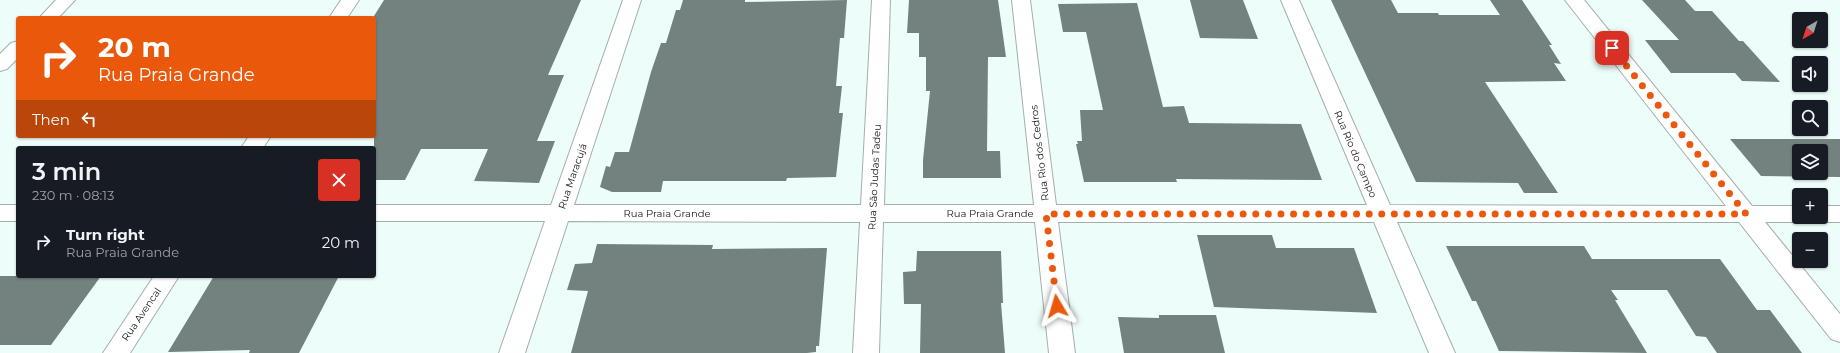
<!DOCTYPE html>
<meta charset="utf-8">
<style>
body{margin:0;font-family:Montserrat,sans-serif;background:#242831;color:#f1f3f6;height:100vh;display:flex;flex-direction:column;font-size:15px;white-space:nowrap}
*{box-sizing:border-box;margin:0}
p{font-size:13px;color:#9ea1a6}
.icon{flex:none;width:22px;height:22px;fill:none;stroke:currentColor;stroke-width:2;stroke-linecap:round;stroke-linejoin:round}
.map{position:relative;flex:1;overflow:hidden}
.side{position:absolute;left:16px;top:146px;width:360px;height:132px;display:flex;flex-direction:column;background:#171b24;border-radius:4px;box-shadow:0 1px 3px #0004}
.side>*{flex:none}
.hud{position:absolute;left:16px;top:16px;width:360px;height:122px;border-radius:4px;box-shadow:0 1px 3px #0004;background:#ea580c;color:#fff;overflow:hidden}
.needle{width:26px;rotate:219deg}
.fabs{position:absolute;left:1792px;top:12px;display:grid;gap:8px}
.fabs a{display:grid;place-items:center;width:36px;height:36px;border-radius:4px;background:#171b24;box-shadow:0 1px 3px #0004;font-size:20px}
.pin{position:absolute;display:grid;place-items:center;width:34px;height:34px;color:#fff;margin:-17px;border-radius:8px;box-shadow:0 2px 6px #0006}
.me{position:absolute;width:44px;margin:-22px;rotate:353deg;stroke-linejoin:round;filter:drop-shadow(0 0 3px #0008)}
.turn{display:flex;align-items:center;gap:14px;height:84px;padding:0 16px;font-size:18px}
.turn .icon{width:52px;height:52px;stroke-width:2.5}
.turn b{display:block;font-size:28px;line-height:34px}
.then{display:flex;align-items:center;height:38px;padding:0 16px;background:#0003;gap:8px;font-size:15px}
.round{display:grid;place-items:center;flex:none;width:42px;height:42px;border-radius:4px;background:#242831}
.summary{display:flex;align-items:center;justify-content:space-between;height:68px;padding:0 16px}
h1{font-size:24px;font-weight:600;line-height:30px}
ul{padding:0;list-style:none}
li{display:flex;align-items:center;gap:12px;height:56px;padding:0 16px}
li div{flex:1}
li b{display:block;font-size:15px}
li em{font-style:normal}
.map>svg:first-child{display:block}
</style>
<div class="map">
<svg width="1840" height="353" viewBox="0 0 1840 353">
<rect width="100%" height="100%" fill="#edfdf9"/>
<g fill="#74827f" fill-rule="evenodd">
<polygon points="384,0 581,0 548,75 564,75 537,141 555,141 539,183 474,181 488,149 421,149 405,180 374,180 374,16"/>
<polygon points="683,0 745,0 745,2 847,0 844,38 840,38 836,86 842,86 839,113 843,113 836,177 787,178 786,181 663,181 661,192 612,192 600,187 606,166 610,167 615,152 629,152 651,72 661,43 666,43 676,10 680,10"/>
<polygon points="909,0 998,0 1006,57 988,57 987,151 1000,151 1001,178 923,178 923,160 930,91 926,91 926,57 919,57 919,33 907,33"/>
<polygon points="1190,0 1243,0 1258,39 1200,38"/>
<polygon points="1331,0 1391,0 1398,13 1438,13 1439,15 1500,15 1490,0 1522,0 1552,45 1549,45 1561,64 1554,63 1566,81 1485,82 1558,193 1524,193 1518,183 1416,182"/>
<polygon points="1642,0 1685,0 1695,11 1712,11 1739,41 1743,41 1780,82 1742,81 1735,73 1671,73 1645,40 1679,40"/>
<polygon points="1137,3 1163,107 1184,106 1189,123 1301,124 1322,180 1176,179 1177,182 1084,182 1076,144 1078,144 1077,141 1082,141 1080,110 1103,110 1086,32 1063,32 1058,4"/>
<path d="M 1730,139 L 1840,139 L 1840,177 L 1761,176 ZM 1799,151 L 1821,151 L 1821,173 L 1799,173 Z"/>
<polygon points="1197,235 1272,235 1276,248 1354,248 1377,313 1214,307"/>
<polygon points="597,244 713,245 712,249 827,248 819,346 816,346 816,352 807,353 571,353 588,291 567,290 575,264 592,263"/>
<polygon points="1446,246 1584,246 1592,259 1720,259 1757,310 1770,310 1802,353 1717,353 1706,337 1696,336 1667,290 1611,290 1618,300 1615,300 1647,353 1499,351 1476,301 1472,301"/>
<polygon points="917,251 1001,251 1003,303 1001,303 1005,353 920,353 921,304 904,304 903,272 916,271"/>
<polygon points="0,276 101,276 51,345 0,345"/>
<polygon points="214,276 339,276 299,353 249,353 250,350 168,352"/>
<polygon points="1159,315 1216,315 1225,353 1124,353 1118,317 1159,318"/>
</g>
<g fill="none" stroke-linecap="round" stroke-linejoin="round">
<defs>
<g id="minor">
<polygon points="56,0 75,0 58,18 39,18"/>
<polygon points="341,0 359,0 347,18 329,18"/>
<polygon points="623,0 641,0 574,205 861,205 872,0 890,0 884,205 1034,205 1012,0 1030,0 1056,205 1367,205 1281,0 1299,0 1390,205 1726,206 1565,0 1584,0 1752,206 1799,206 1799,217 1809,217 1807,220 1799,222 1765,222 1840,314 1840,342 1831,339 1739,222 1397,222 1455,353 1429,353 1374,222 1058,222 1075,353 1049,353 1035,222 883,222 879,353 853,353 860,222 568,221 525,353 499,353 545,221 374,221 374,205 551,205"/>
<polygon points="18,41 18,58 7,69 0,71 0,54 11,43"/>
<polygon points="249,136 271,136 263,148 241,148"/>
<rect x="0" y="205" width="18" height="16"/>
<polygon points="1821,206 1840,206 1840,222 1821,222 1813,220 1811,217 1821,217"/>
<polygon points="154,276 179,276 130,353 103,353"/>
</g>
</defs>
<use href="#minor" stroke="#a1b0ac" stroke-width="2"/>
<use href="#minor" fill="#fff" fill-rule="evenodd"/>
</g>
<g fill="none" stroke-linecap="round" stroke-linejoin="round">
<polyline stroke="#ea580c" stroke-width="7" stroke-dasharray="0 12.6" points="1057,306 1046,214 1746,214 1612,48"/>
</g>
<g text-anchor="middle" stroke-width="3" stroke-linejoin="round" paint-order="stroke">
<g font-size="10" fill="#121716" stroke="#fff">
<text transform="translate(1039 153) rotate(-97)" y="4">Rua Rio dos Cedros</text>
<text transform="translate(1356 154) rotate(67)" y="4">Rua Rio do Campo</text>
<text transform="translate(572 176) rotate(-71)" y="4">Rua Maracujá</text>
<text transform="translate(874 177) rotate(-87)" y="4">Rua São Judas Tadeu</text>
<text x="667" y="217">Rua Praia Grande</text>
<text x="990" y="217">Rua Praia Grande</text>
<text transform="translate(141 314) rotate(-56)" y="4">Rua Avencal</text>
</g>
</g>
</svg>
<div class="fabs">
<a><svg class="needle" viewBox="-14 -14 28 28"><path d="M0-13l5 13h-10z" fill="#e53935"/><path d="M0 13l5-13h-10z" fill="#9ea1a6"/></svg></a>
<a><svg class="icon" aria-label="sound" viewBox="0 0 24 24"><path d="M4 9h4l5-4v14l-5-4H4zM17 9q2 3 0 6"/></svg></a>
<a><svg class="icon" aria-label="search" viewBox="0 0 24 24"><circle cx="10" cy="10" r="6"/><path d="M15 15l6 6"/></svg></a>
<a><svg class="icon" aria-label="layers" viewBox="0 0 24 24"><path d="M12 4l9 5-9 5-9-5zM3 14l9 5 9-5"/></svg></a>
<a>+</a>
<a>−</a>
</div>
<div class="pin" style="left:1612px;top:48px;background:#d93025"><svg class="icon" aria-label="arrive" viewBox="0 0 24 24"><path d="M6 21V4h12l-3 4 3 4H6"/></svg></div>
<svg class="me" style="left:1057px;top:306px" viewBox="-20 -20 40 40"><path d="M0-17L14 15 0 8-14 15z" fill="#ea580c" stroke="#fff" stroke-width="4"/></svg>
<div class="hud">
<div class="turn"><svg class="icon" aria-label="right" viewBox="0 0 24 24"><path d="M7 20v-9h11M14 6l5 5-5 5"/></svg><div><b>20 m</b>Rua Praia Grande</div></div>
<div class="then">Then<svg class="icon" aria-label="left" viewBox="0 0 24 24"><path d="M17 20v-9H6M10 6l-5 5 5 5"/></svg></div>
</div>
<section class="side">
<div class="summary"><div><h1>3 min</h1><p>230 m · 08:13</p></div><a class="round" style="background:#d93025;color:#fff"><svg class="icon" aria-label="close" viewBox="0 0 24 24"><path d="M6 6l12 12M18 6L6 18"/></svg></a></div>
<ul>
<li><svg class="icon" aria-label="right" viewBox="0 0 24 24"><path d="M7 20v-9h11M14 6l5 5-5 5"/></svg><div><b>Turn right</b><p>Rua Praia Grande</p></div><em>20 m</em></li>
</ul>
</section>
</div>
